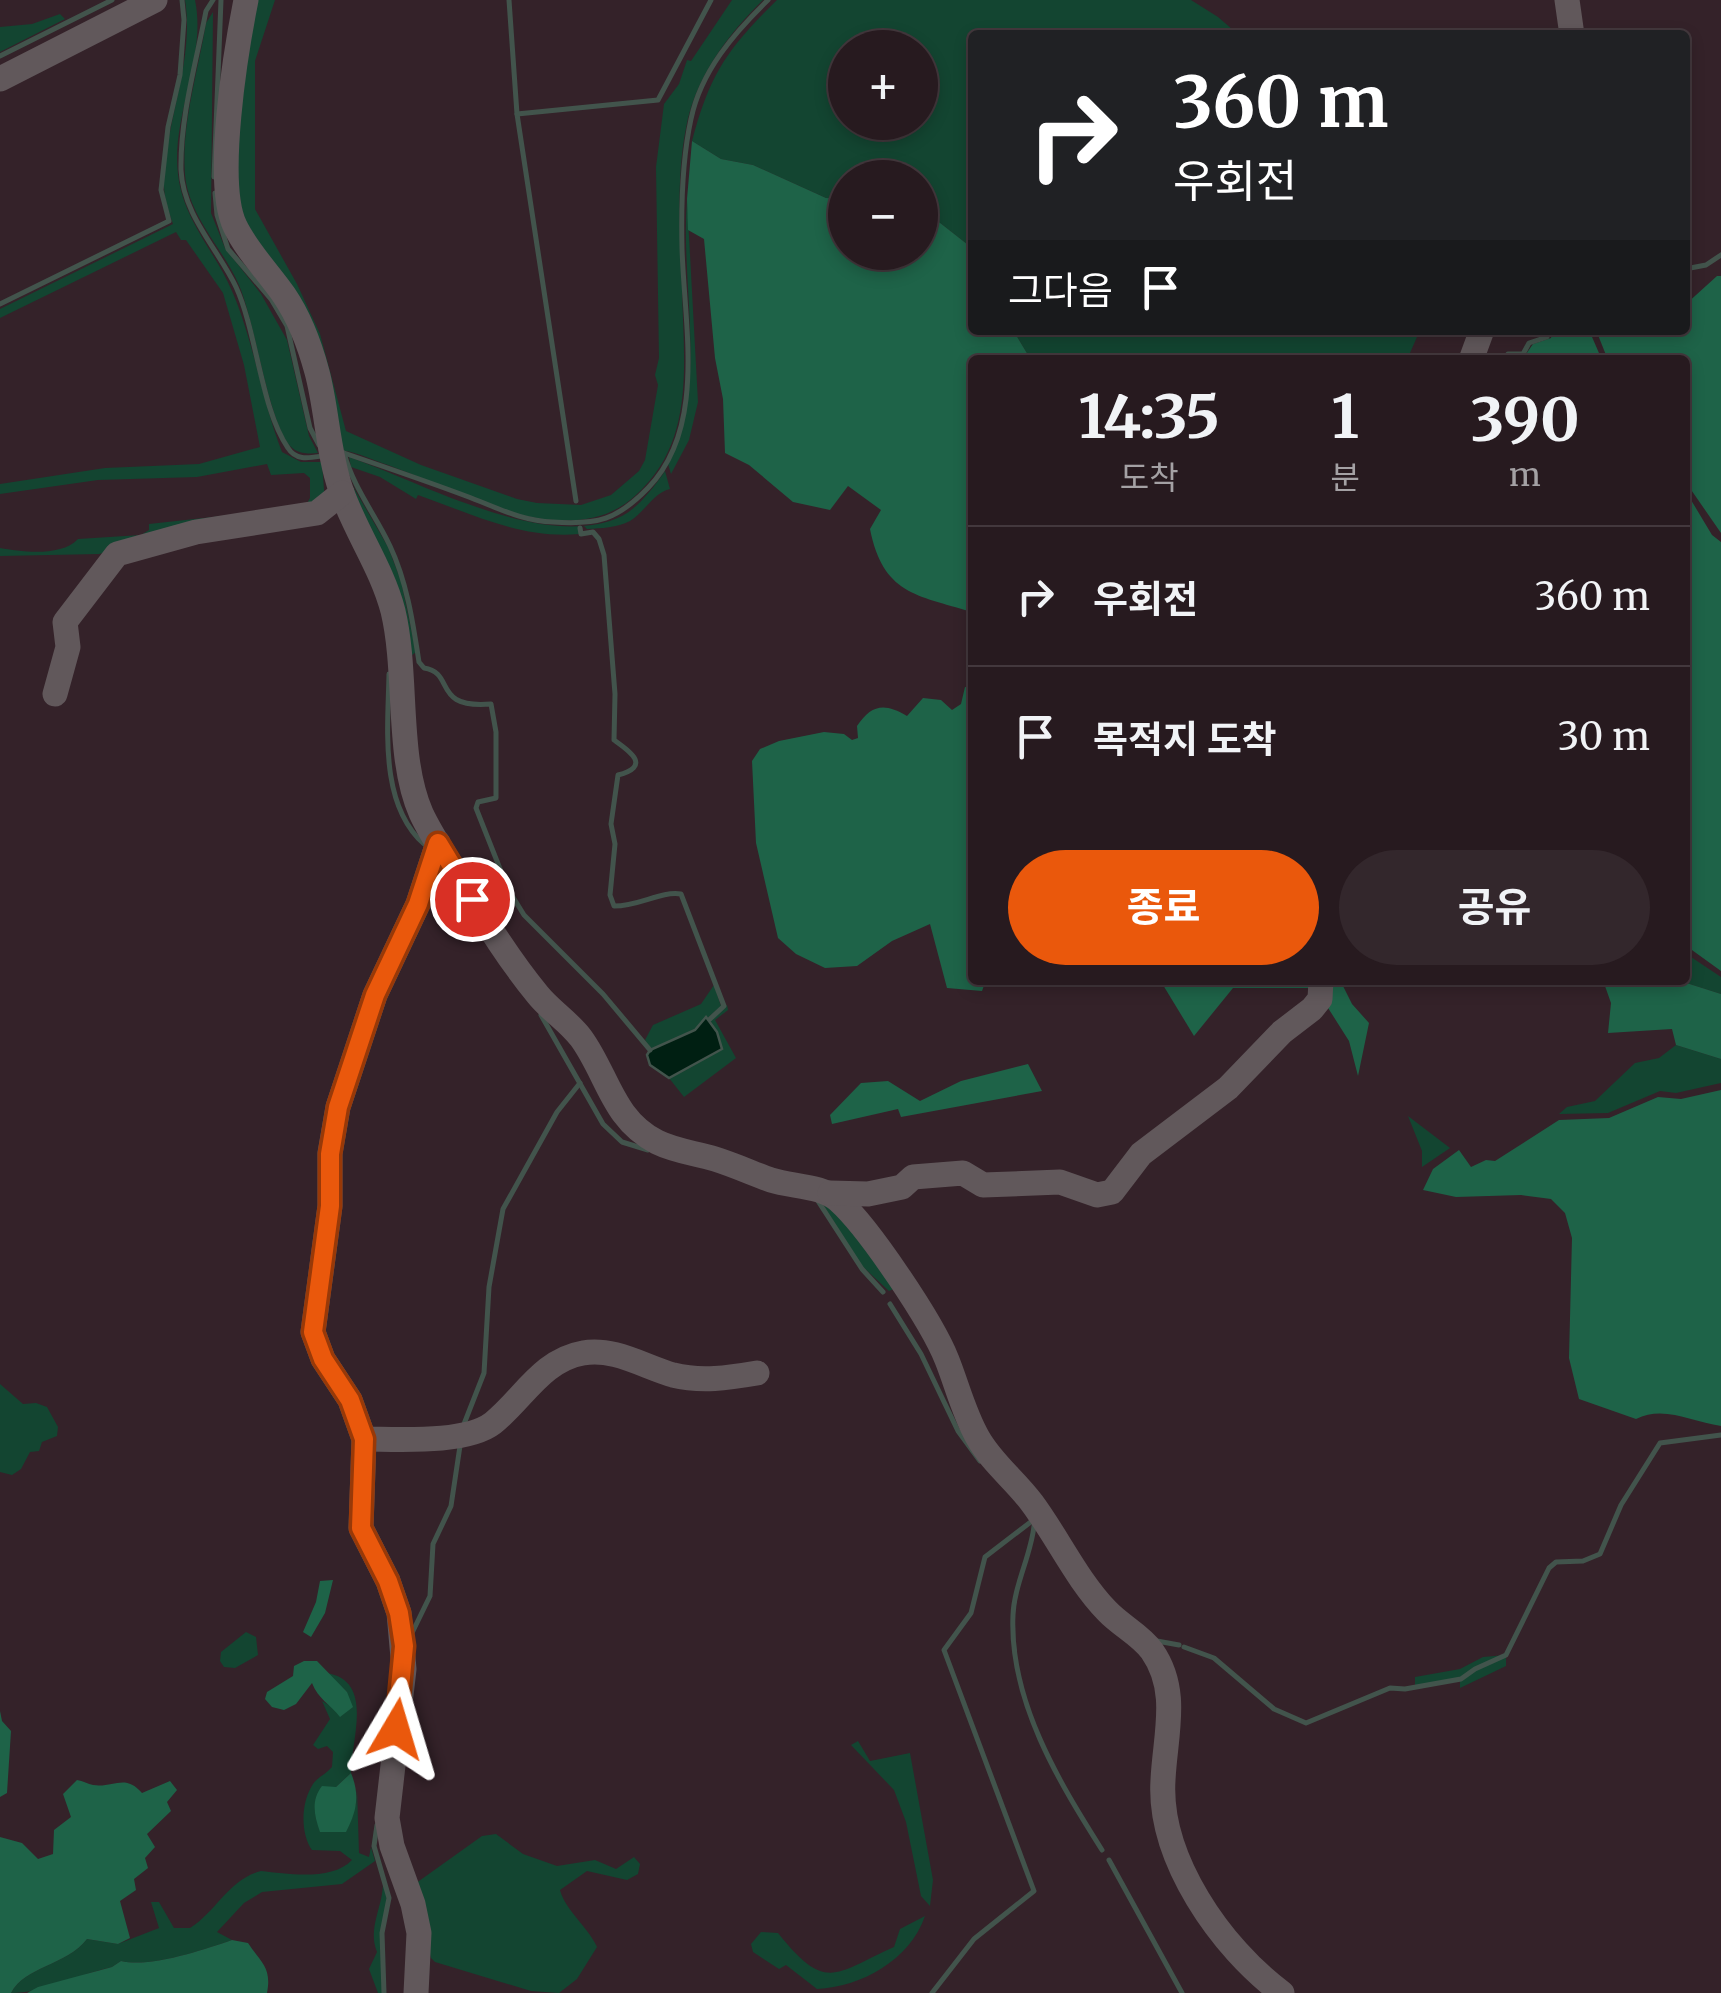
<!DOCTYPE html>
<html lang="ko">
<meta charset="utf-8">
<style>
body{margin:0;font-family:Merriweather,"Noto Sans KR",serif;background:#33272c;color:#f1f3f6;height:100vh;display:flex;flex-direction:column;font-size:38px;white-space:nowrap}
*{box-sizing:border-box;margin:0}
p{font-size:32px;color:#a4a1a4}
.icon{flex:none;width:55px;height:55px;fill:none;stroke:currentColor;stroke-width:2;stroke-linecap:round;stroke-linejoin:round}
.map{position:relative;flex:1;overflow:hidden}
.drawer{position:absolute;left:968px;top:355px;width:722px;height:630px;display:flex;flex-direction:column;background:#271a1f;border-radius:10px;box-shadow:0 5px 15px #0003,0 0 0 2px #43383d}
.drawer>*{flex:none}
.top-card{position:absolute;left:968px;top:30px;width:722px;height:305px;border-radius:10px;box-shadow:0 5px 15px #0003,0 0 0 2px #43383d;background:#202124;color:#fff;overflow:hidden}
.tools{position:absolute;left:828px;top:30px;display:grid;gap:20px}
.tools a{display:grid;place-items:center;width:110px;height:110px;border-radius:50%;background:#271a1f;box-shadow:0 5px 15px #0003,0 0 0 2px #43383d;font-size:50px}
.pin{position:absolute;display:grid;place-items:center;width:85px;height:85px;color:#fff;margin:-42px;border:5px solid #fff;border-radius:50%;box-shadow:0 2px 10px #0007}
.me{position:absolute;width:110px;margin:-55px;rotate:7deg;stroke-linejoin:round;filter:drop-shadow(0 0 8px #0008)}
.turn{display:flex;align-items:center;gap:35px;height:210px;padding:0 40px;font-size:45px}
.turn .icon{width:130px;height:130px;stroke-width:2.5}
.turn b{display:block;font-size:70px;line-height:85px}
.then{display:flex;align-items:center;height:95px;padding:0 40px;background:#0003;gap:20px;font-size:38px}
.eta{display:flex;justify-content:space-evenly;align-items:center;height:170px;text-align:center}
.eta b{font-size:60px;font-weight:700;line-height:70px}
.action{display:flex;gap:20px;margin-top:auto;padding:20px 40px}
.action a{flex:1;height:115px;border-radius:60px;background:#ea580c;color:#fff;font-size:40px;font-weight:700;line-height:115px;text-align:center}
.action a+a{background:#33272c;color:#f1f3f6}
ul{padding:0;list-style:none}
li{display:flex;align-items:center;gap:30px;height:140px;padding:0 40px;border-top:2px solid #43383d}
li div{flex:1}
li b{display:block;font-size:38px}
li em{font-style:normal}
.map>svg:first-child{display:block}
</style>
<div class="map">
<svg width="1721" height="1993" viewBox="0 0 1721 1993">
<rect width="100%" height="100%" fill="#342229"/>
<g fill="#134531" fill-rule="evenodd">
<path d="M 185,0 L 195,0 C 207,58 171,116 178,174 C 183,220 215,251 232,291 C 254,342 262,400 282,452 L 301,462 L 322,462 L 325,503 L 313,510 L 194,529 L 99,554 L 0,556 L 0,548 C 22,552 61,557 78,539 L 141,535 L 149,530 L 149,524 L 305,507 L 310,498 L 310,478 L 304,473 L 271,475 L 267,464 L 197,477 L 98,480 L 0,494 L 0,484 L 105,468 L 199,464 L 260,447 L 244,365 L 223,293 L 186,240 L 181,240 L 176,232 L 0,318 L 0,309 L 173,224 C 169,212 164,199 164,186 C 164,123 195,63 185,0 Z"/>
<path d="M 253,0 L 275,0 L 255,61 L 255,209 L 297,284 L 320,334 L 346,431 L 421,465 L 517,499 L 537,503 L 581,505 L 611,495 L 639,471 L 645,460 L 658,385 L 655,375 L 659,358 L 656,167 L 664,104 L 679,84 L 687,60 L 691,61 L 732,0 L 763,0 C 728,34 695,78 686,128 C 676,179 680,235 682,287 C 683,356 696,434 643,488 C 618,515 591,522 555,520 C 503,518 433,480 382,463 C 368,458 354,451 339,450 L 259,251 L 234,198 L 234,161 Z"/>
<path d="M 777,0 L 1191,0 L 1218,17 L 1239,35 L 972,35 L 972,248 L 930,215 L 920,216 L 920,178 L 845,178 L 845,199 L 826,198 L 753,165 L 721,159 L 692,141 C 710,73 728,48 777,0 ZM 845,48 L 920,48 L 920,122 L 845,122 Z"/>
<path d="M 213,12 L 211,213 L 225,248 L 261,294 L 287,340 L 309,436 L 318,453 C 308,454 298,454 290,446 C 268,421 255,322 239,285 C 223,248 189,217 185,175 C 181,125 198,72 206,23 Z"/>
<polygon points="60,14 65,19 0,52 0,27 32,24"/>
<path d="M 687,199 L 698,402 L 689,440 L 671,474 L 668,464 C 709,384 680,286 687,199 Z"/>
<polygon points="1013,330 1420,330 1407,360 1031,360"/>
<path d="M 349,457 C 421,482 548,553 622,516 C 639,507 654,487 665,471 L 670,489 C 653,493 645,512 630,521 C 617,528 601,528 587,529 L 584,526 L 579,527 L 579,534 C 521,539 472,514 418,495 L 416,499 L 380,477 L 351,467 Z"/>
<polygon points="351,483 388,547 401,581 416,652 407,659 367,524"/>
<polygon points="1685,953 1721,977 1721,994 1677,980 1685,980"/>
<polygon points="714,985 721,1006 695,1029 651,1049 645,1040 653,1025 701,1004"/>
<path d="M 727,1005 L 728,1010 L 715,1020 L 736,1058 L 684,1097 L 669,1078 C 689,1070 708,1057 721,1041 L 710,1020 Z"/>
<polygon points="1676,1045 1721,1059 1721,1083 1676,1093 1660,1091 1608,1113 1559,1114 1567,1107 1595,1101 1635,1063 1659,1058"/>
<polygon points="1408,1116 1450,1148 1422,1167 1422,1151"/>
<polygon points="817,1195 830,1200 898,1287 889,1291 861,1265"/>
<polygon points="0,1384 23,1404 36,1403 47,1407 58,1427 57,1436 42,1442 39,1451 30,1452 21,1469 12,1475 0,1472"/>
<polygon points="246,1632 256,1637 258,1655 235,1668 224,1667 220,1661 221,1652"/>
<polygon points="1506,1655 1506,1666 1460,1688 1460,1679 1415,1686 1415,1677 1460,1669 1483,1657"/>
<path d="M 326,1673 C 375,1680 351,1740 351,1773 L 336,1787 L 356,1806 L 357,1789 L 359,1853 L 369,1857 L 371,1847 L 375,1861 L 342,1884 L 262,1892 L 244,1903 L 217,1932 L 232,1940 C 203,1950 150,1968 121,1961 L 112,1967 C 79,1974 43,1993 11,1993 C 25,1966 66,1966 87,1939 L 118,1944 L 159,1928 L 151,1902 L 159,1902 L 174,1928 L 190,1928 C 216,1912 229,1879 261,1871 C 289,1874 332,1881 352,1860 L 340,1851 L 312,1850 C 300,1833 301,1802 313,1784 C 318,1777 326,1774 332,1767 L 333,1752 L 327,1746 L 318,1749 L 313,1745 L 330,1719 L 322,1701 L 332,1707 L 347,1692 Z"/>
<polygon points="858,1741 870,1761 910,1753 933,1880 930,1906 921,1896 906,1822 894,1790 851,1745"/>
<path d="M 496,1834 L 523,1854 L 557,1866 L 595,1860 L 616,1869 L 634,1857 L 640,1864 L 638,1874 L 627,1880 L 587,1871 L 560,1890 C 565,1910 588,1927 597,1947 L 577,1979 L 559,1993 L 531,1991 L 435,1962 L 431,1958 L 412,1886 L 482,1836 Z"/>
<path d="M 383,1880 L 387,1899 L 380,1934 L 383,1993 L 378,1993 L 369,1969 L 377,1952 C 367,1927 384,1906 383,1880 Z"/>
<path d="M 925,1916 C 910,1960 861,1987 817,1989 L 786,1965 L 779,1969 L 753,1952 L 751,1944 L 761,1932 L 778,1933 C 826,1993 834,1974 894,1947 L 900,1929 Z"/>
</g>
<g fill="#1e6348">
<path d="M 692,141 L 721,159 L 753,165 L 826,198 L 845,199 L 845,252 L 920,252 L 920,216 L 930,215 L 972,248 L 972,330 L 1013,330 L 1031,360 L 972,360 L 972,612 C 916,595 883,594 870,529 L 881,510 L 848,486 L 830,510 L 793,502 L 749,465 L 725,453 L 723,399 L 715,358 L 704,239 L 688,230 L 687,199 Z"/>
<polygon points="1717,276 1721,276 1721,533 1685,481 1685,360 1608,360 1596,330 1685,330 1685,305"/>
<polygon points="1553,330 1589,330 1602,360 1507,360 1510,356 1524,357 1533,344 1551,338"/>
<polygon points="1685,490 1712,535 1721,542 1721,971 1685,945"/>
<path d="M 965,687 L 972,688 L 972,980 L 986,980 L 982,991 L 947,988 L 930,924 L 892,941 L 857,966 L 825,968 L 796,954 L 778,938 L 756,843 L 752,761 L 760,749 L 779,741 L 824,732 L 844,734 L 852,740 L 858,738 L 857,726 C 871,705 884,702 907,716 L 923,698 L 941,700 L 952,710 L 961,704 Z"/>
<polygon points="1160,980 1313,980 1314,988 1233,988 1194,1036"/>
<polygon points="1326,980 1340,980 1352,1004 1369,1023 1358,1076 1349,1041 1323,1000"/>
<polygon points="1656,980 1677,980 1721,994 1721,1059 1676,1045 1672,1029 1608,1033 1611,1003 1605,986"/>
<polygon points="1028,1064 1042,1091 901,1117 898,1109 832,1124 830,1115 861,1083 888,1081 920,1101 961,1081"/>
<path d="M 1721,1090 L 1721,1426 C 1692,1422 1664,1405 1636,1419 L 1579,1399 L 1569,1358 L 1572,1238 L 1565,1213 L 1551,1199 L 1521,1195 L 1456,1197 L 1423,1190 L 1433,1169 L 1459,1150 L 1471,1167 L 1486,1160 L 1495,1161 L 1559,1120 L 1609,1118 L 1658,1097 L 1681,1099 Z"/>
<polygon points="333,1580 325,1613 311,1637 303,1632 316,1602 320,1581"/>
<path d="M 304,1661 L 317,1661 L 347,1692 L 353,1707 L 340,1717 C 330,1704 318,1699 312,1683 L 296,1704 L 284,1710 L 272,1707 L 265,1699 L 267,1692 L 293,1676 L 294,1666 Z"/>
<polygon points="0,1711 2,1721 11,1731 7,1793 0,1797"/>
<path d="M 351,1773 C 360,1795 357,1811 346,1832 L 320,1832 C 314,1815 311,1800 322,1786 L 336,1787 Z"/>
<path d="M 77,1780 C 83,1781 88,1784 93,1785 C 114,1788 125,1773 142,1793 L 170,1781 L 177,1790 L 167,1802 L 171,1811 L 147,1834 L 155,1847 L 145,1858 L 148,1868 L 134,1879 L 136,1890 L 120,1901 L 130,1938 L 118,1944 L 87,1939 C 66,1966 25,1966 11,1993 L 0,1993 L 0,1837 L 22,1843 L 38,1859 L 53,1854 L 54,1830 L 71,1817 L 63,1794 Z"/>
<path d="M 232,1940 L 248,1943 C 261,1963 272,1967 267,1993 L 27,1993 L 38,1987 L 112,1967 L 121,1961 C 150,1968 203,1950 232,1940 Z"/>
</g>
<polygon fill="#001f12" stroke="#42544c" stroke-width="2.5" points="706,1017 717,1032 722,1049 669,1078 650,1065 647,1055 650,1050 695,1030"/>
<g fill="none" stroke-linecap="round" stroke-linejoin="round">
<g stroke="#42544c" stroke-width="5">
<path d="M 213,0 L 206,11 C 196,63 180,117 181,170 C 183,215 218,249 236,287 C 257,333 261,409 288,448 C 296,461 309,458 322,456"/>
<polyline points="509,0 517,114 576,501"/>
<polyline points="0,56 112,0"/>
<polyline points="517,114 658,100 711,0"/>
<polyline points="214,177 221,0"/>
<polyline points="215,193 217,215 228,249 271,299 287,326 310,428 319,445"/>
<polyline points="1685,269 1706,265 1721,255"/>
<polyline points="0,304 169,221 161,190 168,127 180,75 184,20 182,0"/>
<polyline points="1504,360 1508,354 1523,354 1529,343 1547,337 1548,330"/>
<path d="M 344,453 C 385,467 426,481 466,496 C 496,507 521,521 553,522 C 598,525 617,520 648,488 C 707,427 684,325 682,248 C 681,206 682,160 691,119 C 701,71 734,33 768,0"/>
<path d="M 344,453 C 354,489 375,514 390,546 C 407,582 413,623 419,662 L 424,668 C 456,673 431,709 491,704 L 496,732 L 496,798 L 478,802 L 476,808 L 508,889 L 524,915 L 603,994 L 650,1050"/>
<path d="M 580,528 L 581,534 L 593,532 L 599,539 L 604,555 L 615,694 L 614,740 C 628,750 653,766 618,775 L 611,824 L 615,844 L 610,895 L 614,906 C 640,906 660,891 681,894 L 724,1006 L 710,1019"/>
<path d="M 389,674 C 388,728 379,804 424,844"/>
<polyline points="541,1015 603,1124 622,1142 648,1150"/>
<polyline points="818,1201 862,1269 883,1292"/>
<polyline points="890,1304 921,1354 958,1431 980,1461"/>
<polyline points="464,1424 484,1373 489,1287 503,1209 557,1112 580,1083"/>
<path d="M 1034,1526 C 1031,1555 1014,1586 1013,1615 C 1009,1700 1059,1782 1102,1850"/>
<polyline points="411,1635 430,1596 433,1544 451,1506 460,1446"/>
<polyline points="1157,1641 1179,1645"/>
<polyline points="1184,1647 1214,1658 1274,1709 1306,1723 1390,1688 1405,1689 1461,1679 1475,1669 1506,1655 1549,1568 1556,1562 1583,1561 1600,1554 1621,1505 1660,1443 1721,1435"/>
<polyline points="377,1825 374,1846 389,1898 382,1933 384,1993"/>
<polyline points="1109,1860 1182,1993"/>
<polyline points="932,1993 974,1939 1034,1891 944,1650 971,1613 985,1557 1032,1521"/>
</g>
<g stroke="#61585b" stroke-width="25">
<path d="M 246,0 C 236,50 214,182 235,226 C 247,251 268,272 284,295 C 299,317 310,346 317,372 C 327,409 328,454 341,490 C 355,531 382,568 393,611 C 408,674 396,756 421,813 C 433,839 450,862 464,886 C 487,924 510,961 538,995 C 551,1011 568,1021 581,1038 C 608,1075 612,1119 657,1142 C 675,1151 695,1153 715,1159 C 734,1165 752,1173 771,1180 C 793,1187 822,1185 839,1201 C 869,1228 932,1322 947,1360 C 957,1385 964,1414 978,1438 C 992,1463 1015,1480 1032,1503 C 1058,1538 1077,1580 1107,1611 C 1121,1626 1141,1635 1152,1651 C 1180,1691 1165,1735 1163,1780 C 1158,1858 1221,1948 1282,1993"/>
<polyline points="1567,0 1572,35"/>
<polyline points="0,79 155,0"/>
<polyline points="1471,360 1482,330"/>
<polyline points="55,694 68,647 65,622 117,554 196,532 317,513 342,493"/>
<polyline points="830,1193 868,1194 902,1187 913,1177 963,1173 983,1185 1060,1182 1097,1195 1112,1192 1141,1154 1228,1088 1282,1032 1312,1009 1320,999 1321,980"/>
<path d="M 364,1439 C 397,1439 466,1444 493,1423 C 523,1399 542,1360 583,1353 C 613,1347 645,1367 673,1375 C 701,1382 728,1378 757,1373"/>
<polyline points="416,1993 419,1933 413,1904 392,1846 387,1818 404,1669 399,1613 388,1581 361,1528 364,1439 350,1400 323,1359 313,1332 330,1206 330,1153 338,1107 375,995 418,904 438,843"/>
</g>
</g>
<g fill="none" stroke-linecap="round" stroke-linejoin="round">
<defs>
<polyline id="route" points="396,1729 404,1646 399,1613 388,1581 361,1528 364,1439 350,1400 323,1359 313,1332 330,1206 330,1154 338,1107 375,995 418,904 438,843 472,899"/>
</defs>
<use href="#route" stroke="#983908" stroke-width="25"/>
<use href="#route" stroke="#ea580c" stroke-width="18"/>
</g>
</svg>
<div class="tools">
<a>+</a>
<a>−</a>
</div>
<div class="pin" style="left:472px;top:899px;background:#d93025"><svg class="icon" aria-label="arrive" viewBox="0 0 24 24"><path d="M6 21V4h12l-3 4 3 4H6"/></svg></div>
<svg class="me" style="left:396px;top:1729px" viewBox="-20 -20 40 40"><path d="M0-17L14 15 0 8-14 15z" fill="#ea580c" stroke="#fff" stroke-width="4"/></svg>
<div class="top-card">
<div class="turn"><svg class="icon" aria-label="right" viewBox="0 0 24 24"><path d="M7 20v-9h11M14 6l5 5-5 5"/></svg><div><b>360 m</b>우회전</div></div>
<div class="then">그다음<svg class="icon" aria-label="arrive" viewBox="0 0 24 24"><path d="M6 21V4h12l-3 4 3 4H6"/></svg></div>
</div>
<section class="drawer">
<div class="eta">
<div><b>14:35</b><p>도착</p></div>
<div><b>1</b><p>분</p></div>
<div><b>390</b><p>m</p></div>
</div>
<ul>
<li><svg class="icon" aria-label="right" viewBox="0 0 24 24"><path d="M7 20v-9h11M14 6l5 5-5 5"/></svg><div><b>우회전</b></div><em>360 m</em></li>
<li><svg class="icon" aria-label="arrive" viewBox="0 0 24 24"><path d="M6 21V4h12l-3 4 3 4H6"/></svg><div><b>목적지 도착</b></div><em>30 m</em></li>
</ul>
<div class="action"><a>종료</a><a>공유</a></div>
</section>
</div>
